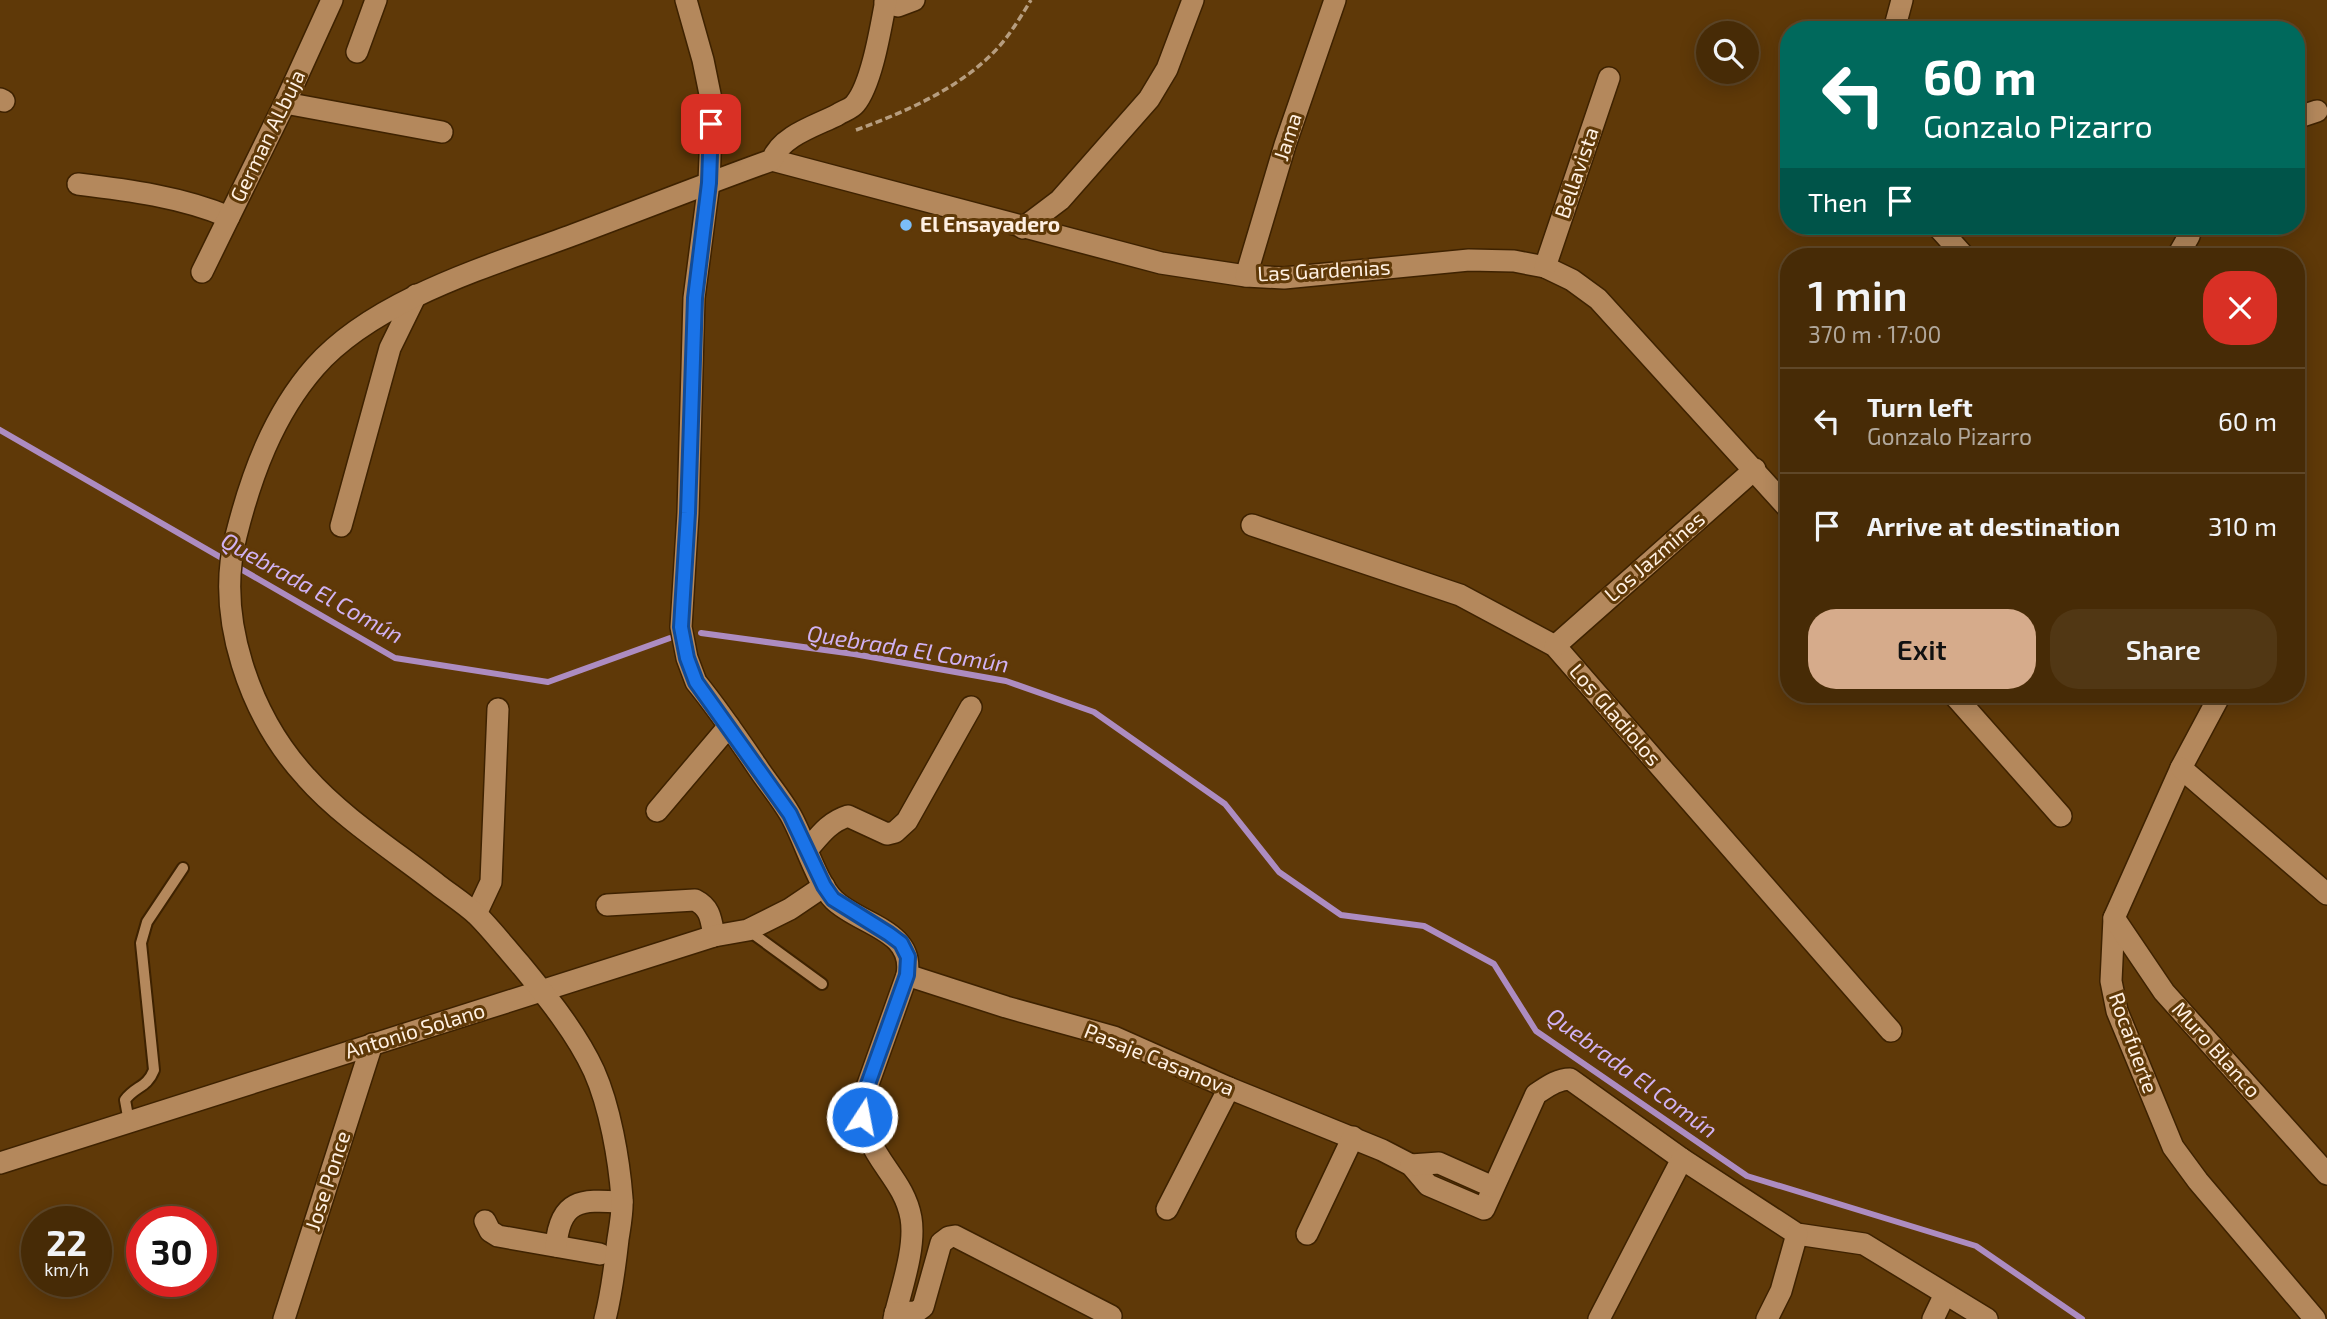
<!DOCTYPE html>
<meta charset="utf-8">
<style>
body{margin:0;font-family:"Exo 2",sans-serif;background:#513714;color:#f1f3f6;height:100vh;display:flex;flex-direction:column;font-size:26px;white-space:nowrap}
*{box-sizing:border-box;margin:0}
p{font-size:23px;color:#b0a79b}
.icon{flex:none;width:38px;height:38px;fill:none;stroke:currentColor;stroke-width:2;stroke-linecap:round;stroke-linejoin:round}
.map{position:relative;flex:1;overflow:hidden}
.sheet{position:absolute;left:1780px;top:248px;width:525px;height:455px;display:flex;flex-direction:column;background:#472b06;border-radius:28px;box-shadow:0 4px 18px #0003,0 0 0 2px #5f4728}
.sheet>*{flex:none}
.hud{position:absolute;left:1780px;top:21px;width:525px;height:214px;border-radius:28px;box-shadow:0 4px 18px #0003,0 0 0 2px #5f4728;background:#00695c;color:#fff;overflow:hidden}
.tools{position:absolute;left:1696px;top:21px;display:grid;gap:14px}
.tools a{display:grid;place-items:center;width:63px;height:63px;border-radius:50%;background:#472b06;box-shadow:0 4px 18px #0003,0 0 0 2px #5f4728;font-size:35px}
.speed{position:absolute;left:21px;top:1206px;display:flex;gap:14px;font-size:35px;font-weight:700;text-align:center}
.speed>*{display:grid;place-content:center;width:91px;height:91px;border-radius:50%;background:#472b06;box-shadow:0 4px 18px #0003,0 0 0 2px #5f4728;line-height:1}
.speed small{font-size:18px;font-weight:400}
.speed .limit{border:10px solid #d22;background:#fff;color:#111}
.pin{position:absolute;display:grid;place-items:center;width:60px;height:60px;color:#fff;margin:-30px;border-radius:14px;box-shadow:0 4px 10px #0006}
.me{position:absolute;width:77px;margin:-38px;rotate:11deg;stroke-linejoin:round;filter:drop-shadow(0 0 5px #0008)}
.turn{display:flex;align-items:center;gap:24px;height:147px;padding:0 28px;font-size:32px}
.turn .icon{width:91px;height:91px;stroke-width:2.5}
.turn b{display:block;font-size:49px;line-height:60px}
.then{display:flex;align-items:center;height:66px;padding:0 28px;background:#0003;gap:14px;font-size:26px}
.round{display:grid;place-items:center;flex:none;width:74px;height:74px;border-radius:28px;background:#513714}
.headline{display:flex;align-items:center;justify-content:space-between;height:119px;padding:0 28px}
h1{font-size:42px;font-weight:600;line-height:52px}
.primary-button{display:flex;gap:14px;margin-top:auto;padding:14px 28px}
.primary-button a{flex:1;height:80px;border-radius:28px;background:#d6ab8b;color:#111;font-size:28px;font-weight:600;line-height:80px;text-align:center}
.primary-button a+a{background:#513714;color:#f1f3f6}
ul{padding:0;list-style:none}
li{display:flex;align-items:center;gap:21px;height:105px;padding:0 28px;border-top:2px solid #5f4728}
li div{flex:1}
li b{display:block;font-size:26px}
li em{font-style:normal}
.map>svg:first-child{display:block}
</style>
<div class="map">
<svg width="2327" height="1319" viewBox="0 0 2327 1319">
<rect width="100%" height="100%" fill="#5f3908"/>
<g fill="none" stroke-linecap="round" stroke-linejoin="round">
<g stroke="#ad8cc1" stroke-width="6">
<polyline points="0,430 395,658 548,682 670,638"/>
<polyline points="701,633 854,654 1006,681 1094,712 1225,804 1279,872 1341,915 1424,926 1494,964 1536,1031 1747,1176 1976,1246 2082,1319"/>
</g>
<defs>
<g id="service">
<polyline points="748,930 822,984"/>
<path d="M 129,1122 L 125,1100 C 135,1086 147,1088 154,1070 L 141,943 L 147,922 L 183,868"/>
</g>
<g id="minor">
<path d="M 686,0 L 703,60 L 712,104 L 709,183 L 694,298 L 688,513 L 681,627 L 687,658 L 696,682 C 718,709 737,737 756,765 C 767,782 780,797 790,814 C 804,838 816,882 834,900 C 860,925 915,930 907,975 L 862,1101 C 861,1156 903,1173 911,1218 C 916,1248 901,1289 894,1319"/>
<polyline points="885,2 898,6 914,0"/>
<polyline points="1894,30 1902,0"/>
<polyline points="357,52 376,0"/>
<polyline points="0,99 4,101"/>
<polyline points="285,103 442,132"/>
<polyline points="2296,118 2317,111"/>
<polyline points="772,160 1161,263 1246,276 1284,278 1469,260 1514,261 1545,267 1572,280 1598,299 1788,508"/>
<path d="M 78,184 C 128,190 182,197 229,217"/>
<polyline points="1937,226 1965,257"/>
<polyline points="1023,228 1060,200 1149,99 1167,69 1193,0"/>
<polyline points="2177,257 2189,236 2192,226"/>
<polyline points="1545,267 1609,78"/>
<polyline points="202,272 285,103 332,0"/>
<polyline points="1246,276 1285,145 1335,0"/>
<polyline points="1252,525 1460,595 1555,646 1891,1031"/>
<polyline points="341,526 390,348 416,295"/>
<polyline points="1555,646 1755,469"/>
<polyline points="1954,695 2061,816"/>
<polyline points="2220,695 2181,768 2114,918 2111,981 2117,1011 2173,1147 2198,1181 2315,1319"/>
<polyline points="2181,768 2327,894"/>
<polyline points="657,811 729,726"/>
<path d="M 808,849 C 820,835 829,822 848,816 L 887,834 L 895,832 L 907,821 L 971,707"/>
<path d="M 607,905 L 695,900 C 711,908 711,920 714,936"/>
<polyline points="476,914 491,882 498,709"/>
<polyline points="2114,918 2164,992 2327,1174"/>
<path d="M 907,975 L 1006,1007 L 1114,1037 L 1229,1088 L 1382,1150 L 1411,1165 L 1428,1185 L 1484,1209 L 1536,1094 C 1547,1087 1557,1079 1570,1079 L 1682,1159 L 1797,1234 L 1864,1244 L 1987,1319"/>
<polyline points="0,1163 714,936 748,930 790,909 824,886"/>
<polyline points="1411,1165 1439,1163 1493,1187"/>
<polyline points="1167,1209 1229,1088"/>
<polyline points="485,1221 490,1231 498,1236 600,1254"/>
<polyline points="1307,1234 1353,1137"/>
<path d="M 556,1246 C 560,1198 582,1200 622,1202"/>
<polyline points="895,1313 916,1312 923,1307 941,1243 949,1237 955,1236 1111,1316"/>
<polyline points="284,1319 372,1044"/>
<path d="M 605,1319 C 612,1292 615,1266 618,1239 C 620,1226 623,1211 622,1198 C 619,1159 610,1107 594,1071 C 576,1032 547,997 520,964 C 506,948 492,930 477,915 C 465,904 451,895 438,885 C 396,852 341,817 306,777 C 250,716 215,617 236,536 C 251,476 273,415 315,367 C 375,299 490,266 573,235 C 640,210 705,184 772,160 C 781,136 815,126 837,115 C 843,111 851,109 855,104 C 872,84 881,26 886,0"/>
<polyline points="1599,1319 1682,1159"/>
<polyline points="1767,1319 1781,1291 1797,1234"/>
<polyline points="1933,1319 1945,1294"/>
</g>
</defs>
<use href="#service" stroke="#3e2200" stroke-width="14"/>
<use href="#minor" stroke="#3e2200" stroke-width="24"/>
<path stroke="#b69d7f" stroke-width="3.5" stroke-dasharray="7 3.5" stroke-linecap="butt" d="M 856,130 C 905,112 956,90 993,53 C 1008,38 1020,18 1031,0"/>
<use href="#service" stroke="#b4885c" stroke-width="10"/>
<use href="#minor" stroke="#b4885c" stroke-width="21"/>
</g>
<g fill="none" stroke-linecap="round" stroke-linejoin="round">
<defs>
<polyline id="route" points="711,124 709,183 695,298 688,513 681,627 687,658 696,682 790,814 824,886 833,899 889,934 901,943 908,957 907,975 862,1101 862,1117"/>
</defs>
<use href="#route" stroke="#114b97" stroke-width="18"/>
<use href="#route" stroke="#1a73e8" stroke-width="12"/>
</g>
<circle fill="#7bbef8" stroke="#5f3908" stroke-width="2.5" cx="906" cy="225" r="7"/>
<g text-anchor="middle" stroke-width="6" stroke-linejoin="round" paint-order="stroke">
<g font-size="21" fill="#fff0e2" stroke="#5f3908">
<text transform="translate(268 136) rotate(-64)" y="7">German ALbuja</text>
<text transform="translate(1288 137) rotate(-72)" y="7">Jama</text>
<text transform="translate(1577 173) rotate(-71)" y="7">Bellavista</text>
<text transform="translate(1324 271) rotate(-3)" y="7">Las Gardenias</text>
<text transform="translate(1655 557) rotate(-41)" y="7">Los Jazmines</text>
<text transform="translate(1615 715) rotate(49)" y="7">Los Gladiolos</text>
<text transform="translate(415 1031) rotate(-17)" y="7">Antonio Solano</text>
<text transform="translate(2133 1043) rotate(70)" y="7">Rocafuerte</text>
<text transform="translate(2216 1050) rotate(48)" y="7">Muro Blanco</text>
<text transform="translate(1159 1060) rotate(22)" y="7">Pasaje Casanova</text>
<text transform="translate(328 1181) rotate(-72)" y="7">Jose Ponce</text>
</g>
<g font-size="21" font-weight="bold" fill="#fff0e2" stroke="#5f3908" text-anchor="start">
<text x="920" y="232">El Ensayadero</text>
</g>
<g font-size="23" font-style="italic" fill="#d1b2f3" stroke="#5f3908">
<text transform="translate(312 588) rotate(29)" y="8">Quebrada El Común</text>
<text transform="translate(908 649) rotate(9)" y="8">Quebrada El Común</text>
<text transform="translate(1632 1073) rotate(36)" y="8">Quebrada El Común</text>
</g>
</g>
</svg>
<div class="tools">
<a><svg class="icon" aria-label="search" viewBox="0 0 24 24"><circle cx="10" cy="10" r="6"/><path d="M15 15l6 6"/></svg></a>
</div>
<div class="speed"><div>22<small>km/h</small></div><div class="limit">30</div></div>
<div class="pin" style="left:711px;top:124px;background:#d93025"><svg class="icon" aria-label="arrive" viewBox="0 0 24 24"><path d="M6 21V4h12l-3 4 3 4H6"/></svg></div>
<svg class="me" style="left:862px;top:1117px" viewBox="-20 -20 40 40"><circle r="17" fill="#1a73e8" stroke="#fff" stroke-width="3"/><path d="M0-11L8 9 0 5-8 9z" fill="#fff"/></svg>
<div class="hud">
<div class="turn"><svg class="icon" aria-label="left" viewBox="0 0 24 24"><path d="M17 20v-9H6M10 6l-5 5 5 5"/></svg><div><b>60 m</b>Gonzalo Pizarro</div></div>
<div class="then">Then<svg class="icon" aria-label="arrive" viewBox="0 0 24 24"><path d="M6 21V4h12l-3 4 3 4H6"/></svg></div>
</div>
<section class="sheet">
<div class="headline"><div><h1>1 min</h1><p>370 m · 17:00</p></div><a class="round" style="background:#d93025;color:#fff"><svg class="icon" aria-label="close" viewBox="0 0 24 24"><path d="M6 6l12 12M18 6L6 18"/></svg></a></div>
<ul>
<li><svg class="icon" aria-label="left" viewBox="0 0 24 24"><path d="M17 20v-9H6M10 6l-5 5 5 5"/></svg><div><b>Turn left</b><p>Gonzalo Pizarro</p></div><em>60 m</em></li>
<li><svg class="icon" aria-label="arrive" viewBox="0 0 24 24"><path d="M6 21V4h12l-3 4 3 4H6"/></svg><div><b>Arrive at destination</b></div><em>310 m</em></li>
</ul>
<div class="primary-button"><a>Exit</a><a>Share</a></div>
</section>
</div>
